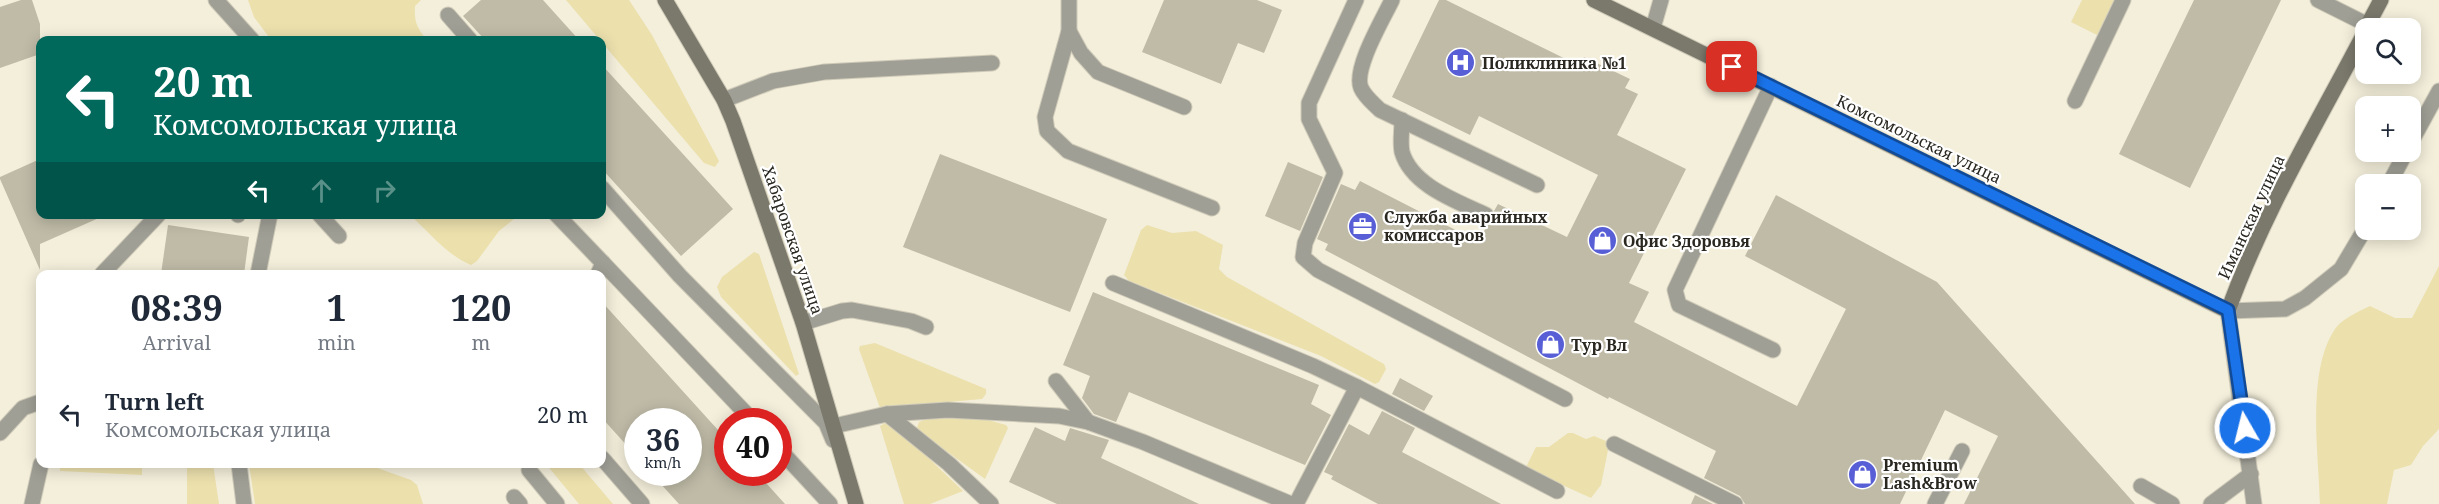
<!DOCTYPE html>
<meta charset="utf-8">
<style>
body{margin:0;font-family:"Noto Serif",serif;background:#f6f6f7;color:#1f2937;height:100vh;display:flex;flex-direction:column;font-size:22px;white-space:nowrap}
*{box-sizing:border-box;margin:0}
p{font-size:20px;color:#747a83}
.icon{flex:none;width:33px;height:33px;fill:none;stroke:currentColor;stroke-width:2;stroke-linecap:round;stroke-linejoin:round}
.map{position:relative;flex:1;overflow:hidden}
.side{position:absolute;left:36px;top:270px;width:570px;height:198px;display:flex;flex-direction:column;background:#fff;border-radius:12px;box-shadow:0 3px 15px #0003}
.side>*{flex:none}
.hud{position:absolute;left:36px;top:36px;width:570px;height:183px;border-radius:12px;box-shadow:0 3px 15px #0003;background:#00695c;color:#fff;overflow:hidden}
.fabs{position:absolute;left:2355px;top:18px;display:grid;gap:12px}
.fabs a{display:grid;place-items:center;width:66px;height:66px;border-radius:12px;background:#fff;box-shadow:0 3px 15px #0003;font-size:30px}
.speed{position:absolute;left:624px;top:408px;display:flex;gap:12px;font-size:30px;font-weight:700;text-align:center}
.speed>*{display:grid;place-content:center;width:78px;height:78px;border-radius:50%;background:#fff;box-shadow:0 3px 15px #0003;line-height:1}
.speed small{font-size:15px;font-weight:400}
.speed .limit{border:9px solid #d22;background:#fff;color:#111}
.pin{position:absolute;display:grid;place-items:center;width:51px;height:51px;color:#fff;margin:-26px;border-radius:12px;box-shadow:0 3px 9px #0006}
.me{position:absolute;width:66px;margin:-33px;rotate:352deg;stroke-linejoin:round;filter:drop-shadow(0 0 4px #0008)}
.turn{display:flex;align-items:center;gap:21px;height:126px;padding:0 18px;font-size:27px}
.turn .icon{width:78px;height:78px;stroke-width:2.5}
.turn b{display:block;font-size:42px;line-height:51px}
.lanes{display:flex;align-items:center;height:57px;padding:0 18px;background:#0003;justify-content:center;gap:30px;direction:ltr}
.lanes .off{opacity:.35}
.eta{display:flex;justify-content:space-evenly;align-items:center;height:102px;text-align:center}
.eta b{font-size:36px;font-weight:700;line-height:42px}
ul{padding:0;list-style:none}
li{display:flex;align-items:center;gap:18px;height:84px;padding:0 18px}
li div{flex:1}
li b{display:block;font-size:22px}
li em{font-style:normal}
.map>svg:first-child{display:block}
</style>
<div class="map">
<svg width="2439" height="504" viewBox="0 0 2439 504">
<rect width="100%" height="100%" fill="#f4efdb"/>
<g fill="#ece0ad">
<path d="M 248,0 L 421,0 L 415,6 C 414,22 417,28 427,40 L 271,40 L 254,17 Z"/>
<polygon points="566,0 629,0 652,35 719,161 715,167 704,163"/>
<polygon points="2082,0 2114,0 2097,35 2071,22"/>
<path d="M 410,215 L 519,215 L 499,231 L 477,261 L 471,265 C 448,256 428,231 410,215 Z"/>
<polygon points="1147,225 1172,233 1196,231 1223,245 1219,269 1227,277 1384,364 1386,369 1379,382 1375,384 1321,356 1129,281 1124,275 1141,230"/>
<polygon points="754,252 759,254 799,374 796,376 721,297 717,287 722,277"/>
<path d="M 2439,266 L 2439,429 L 2423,446 L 2411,465 L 2394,470 L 2387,504 L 2320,504 C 2319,454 2306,372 2335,329 C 2343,318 2358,312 2370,306 L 2395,318 L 2412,318 Z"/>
<polygon points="875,343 986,389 986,394 982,399 880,408 859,349 860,346"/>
<polygon points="974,416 1006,425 1008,428 985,479 920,432 917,428 919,422 931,417"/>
<polygon points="887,422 894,425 963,491 930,504 904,504 880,426"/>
<polygon points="1568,433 1573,433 1586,439 1594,436 1606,441 1609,445 1601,485 1591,498 1529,470 1527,465 1536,447 1549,447"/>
<polygon points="60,464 142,464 142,475 60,471"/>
<polygon points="187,464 213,464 219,504 187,504"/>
<polygon points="249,464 366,464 411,480 417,485 423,504 255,504"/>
<polygon points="546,464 579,464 613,504 579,504"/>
</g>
<g fill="#bfbba7">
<polygon points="21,0 32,0 40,24 40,54 0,68 0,7"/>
<polygon points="481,0 543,0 579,40 485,40 463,16"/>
<polygon points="1164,0 1257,0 1282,10 1264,53 1238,43 1221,84 1142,52"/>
<polygon points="1439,0 1446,0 1580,66 1584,57 1630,79 1625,88 1638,94 1617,135 1686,169 1629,283 1649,292 1634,322 1797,406 1846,309 1745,256 1776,195 1937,282 2135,504 1964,504 1998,436 1945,410 1900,504 1745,504 1740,496 1704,478 1716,451 1609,397 1608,399 1325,250 1328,244 1317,239 1341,184 1355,190 1360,181 1479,242 1487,225 1495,220 1494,211 1498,204 1567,237 1598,175 1479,116 1470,135 1392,97"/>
<polygon points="2194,0 2281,0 2190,188 2119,154"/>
<polygon points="602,65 733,209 681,256 602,169"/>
<polygon points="940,154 1107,219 1070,312 903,247"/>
<polygon points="40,159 40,214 108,214 40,244 40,270 0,179 0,177"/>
<polygon points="1288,162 1323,177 1300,231 1265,216"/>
<polygon points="168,225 249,237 244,274 161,274"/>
<polygon points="1093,292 1319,385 1311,404 1331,415 1305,465 1129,392 1116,422 1094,414 1082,398 1090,376 1063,365"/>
<polygon points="602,302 728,441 728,472 756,472 785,504 679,504 650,472 688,472 688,422 638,422 638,458 602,418"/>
<polygon points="1400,378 1433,396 1424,411 1392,394"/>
<polygon points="1382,411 1415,428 1402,452 1501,504 1378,504 1331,479 1333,476 1324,472 1349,424 1369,435"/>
<polygon points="1035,427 1065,441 1070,428 1109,440 1101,458 1199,504 1057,504 1009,482"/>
<polygon points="1695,495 1713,504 1691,504"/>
</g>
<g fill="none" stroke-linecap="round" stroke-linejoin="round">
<defs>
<g id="service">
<polyline points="216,0 252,40"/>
<polyline points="1069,0 1069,31 1045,117 1047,131 1068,151 1212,208"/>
<polyline points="1356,0 1309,103 1309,119 1335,173 1305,243 1303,257 1318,270 1339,281 1565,399"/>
<path d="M 1392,0 C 1383,19 1353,69 1361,88 C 1365,97 1373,103 1380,110 L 1537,185"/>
<polyline points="2318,0 2368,25"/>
<polyline points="448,15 470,40"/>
<polyline points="1069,31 1081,53 1098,72 1184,107"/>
<polyline points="1771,86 1675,290 1679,305 1773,350"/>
<polyline points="724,100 773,81 824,72 992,63"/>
<polyline points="2075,101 2123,0"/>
<path d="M 1402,120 C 1402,130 1400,143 1402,152 C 1412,186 1457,201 1486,215"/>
<polyline points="2410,144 2439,91"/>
<polyline points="2389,184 2406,152"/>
<polyline points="602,188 680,276 826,423 833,440"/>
<polyline points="319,214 339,236"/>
<polyline points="556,214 603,263"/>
<polyline points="238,215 238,214"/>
<polyline points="102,274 159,214"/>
<polyline points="258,274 270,214"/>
<polyline points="598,274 603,263 754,422"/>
<polyline points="1113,283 1313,366 1357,387 1296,504"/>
<polyline points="2228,311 2285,309 2305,298 2341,269 2366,227"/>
<polyline points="803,323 842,311 852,310 911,321 926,327"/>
<polyline points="1056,381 1088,422"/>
<polyline points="1357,387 1557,491"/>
<polyline points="887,414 949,464 991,504"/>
<polyline points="834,426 887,414 948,410 1059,416 1088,422 1143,442 1291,504"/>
<polyline points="0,433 23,408 40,402"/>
<polyline points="1614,444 1735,504"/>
<polyline points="778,448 830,504"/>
<polyline points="602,458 642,504"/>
<polyline points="239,464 244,504"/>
<polyline points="529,470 557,504"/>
<polyline points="2141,486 2172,504"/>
<polyline points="514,497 520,504"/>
<polyline points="32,504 41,464"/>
<polyline points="1935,504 1962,451"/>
<polyline points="2211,504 2251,474"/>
</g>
<polyline id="minor" points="1653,28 1661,0"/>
<polyline id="tertiary" points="2228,311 2254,504"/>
<g id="secondary">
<polyline points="665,0 724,100 733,121 803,323 856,504"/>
<path d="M 1594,0 L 2228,311 C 2263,213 2318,122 2366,30"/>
<polyline points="2366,28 2381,0"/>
</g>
</defs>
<use href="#service" stroke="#cfcbb9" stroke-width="17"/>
<use href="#minor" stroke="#cfcbb9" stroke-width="17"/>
<use href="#tertiary" stroke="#cfcbb9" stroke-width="17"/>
<use href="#secondary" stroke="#cfcbb9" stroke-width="17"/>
<use href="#service" stroke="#a09f96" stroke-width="15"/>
<use href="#minor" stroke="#a09f96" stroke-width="15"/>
<use href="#tertiary" stroke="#a09f96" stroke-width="15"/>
<use href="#secondary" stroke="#7b786c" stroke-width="15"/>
</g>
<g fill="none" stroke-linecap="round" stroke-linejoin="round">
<defs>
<polyline id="route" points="1732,67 2228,310 2245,428"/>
</defs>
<use href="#route" stroke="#114b97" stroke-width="15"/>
<use href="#route" stroke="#1a73e8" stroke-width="10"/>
</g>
<defs>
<symbol id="hospital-disc" viewBox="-11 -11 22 22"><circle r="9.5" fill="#585fd6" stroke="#fff"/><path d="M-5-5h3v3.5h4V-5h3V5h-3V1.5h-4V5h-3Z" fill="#fff"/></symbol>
<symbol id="office-disc" viewBox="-11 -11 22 22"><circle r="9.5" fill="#585fd6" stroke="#fff"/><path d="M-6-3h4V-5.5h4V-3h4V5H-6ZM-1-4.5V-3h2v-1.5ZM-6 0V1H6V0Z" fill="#fff"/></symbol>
<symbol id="shop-disc" viewBox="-11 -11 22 22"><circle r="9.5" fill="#585fd6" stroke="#fff"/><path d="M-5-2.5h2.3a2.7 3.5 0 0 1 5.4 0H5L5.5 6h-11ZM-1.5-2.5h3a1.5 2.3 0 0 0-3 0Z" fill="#fff"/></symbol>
</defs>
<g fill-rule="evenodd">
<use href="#hospital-disc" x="1444" y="46" width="33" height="33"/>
<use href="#office-disc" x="1346" y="210" width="33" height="33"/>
<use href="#shop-disc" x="1586" y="224" width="33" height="33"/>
<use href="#shop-disc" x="1534" y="328" width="33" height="33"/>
<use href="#shop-disc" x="1846" y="458" width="33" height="33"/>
</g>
<g text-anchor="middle" stroke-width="4.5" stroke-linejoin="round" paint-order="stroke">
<g font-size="16" font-weight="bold" fill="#292720" stroke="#fff" text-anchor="start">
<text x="1482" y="69">Поликлиника №1</text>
<text x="1384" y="223">Служба аварийных<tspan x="1384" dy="18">комиссаров</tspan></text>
<text x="1623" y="247">Офис Здоровья</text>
<text x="1571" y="351">Тур Вл</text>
<text x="1883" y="471">Premium<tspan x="1883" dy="18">Lash&amp;Brow</tspan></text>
</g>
<g font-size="16" fill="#292720" stroke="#fff">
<text transform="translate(1919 139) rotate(26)" y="6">Комсомольская улица</text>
<text transform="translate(2251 217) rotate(-65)" y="6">Иманская улица</text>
<text transform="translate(793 240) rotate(71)" y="6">Хабаровская улица</text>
</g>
</g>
</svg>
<div class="fabs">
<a><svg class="icon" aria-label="search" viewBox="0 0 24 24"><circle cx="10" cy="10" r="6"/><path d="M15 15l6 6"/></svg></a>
<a>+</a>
<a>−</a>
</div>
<div class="speed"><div>36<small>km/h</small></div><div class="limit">40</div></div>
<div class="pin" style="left:1732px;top:67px;background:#d93025"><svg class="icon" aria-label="arrive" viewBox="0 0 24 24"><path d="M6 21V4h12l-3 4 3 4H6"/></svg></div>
<svg class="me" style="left:2245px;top:428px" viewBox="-20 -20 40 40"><circle r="17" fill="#1a73e8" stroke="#fff" stroke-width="3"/><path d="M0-11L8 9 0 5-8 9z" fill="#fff"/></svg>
<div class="hud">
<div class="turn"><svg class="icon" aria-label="left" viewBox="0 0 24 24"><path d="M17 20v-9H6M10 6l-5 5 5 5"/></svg><div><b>20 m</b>Комсомольская улица</div></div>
<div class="lanes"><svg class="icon" aria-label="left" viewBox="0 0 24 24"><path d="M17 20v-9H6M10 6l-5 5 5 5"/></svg><svg class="icon off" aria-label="ahead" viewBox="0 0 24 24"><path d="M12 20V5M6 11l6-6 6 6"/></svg><svg class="icon off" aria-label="right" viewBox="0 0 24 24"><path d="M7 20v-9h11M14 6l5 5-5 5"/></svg></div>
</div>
<section class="side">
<div class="eta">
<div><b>08:39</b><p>Arrival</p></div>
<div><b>1</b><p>min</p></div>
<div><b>120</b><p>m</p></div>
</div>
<ul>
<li><svg class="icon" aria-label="left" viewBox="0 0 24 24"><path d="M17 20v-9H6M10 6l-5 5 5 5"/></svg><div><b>Turn left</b><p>Комсомольская улица</p></div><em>20 m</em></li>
</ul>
</section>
</div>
